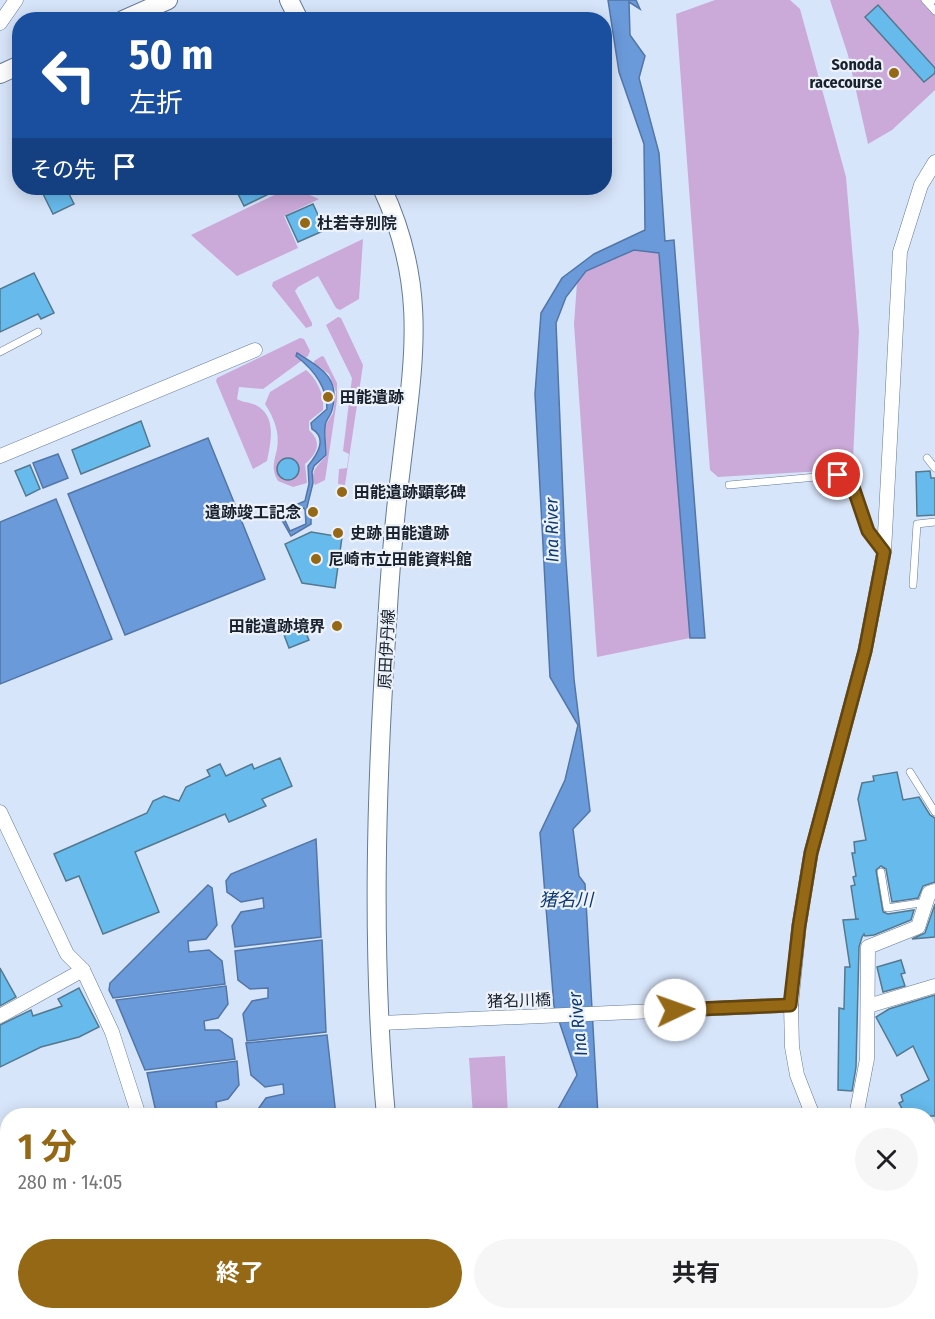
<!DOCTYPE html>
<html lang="ja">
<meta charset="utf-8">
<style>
body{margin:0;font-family:"Fira Sans Condensed","Noto Sans JP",sans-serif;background:#f6f6f6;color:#202124;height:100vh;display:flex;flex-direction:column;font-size:22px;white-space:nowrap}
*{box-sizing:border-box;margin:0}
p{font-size:20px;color:#757577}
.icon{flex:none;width:33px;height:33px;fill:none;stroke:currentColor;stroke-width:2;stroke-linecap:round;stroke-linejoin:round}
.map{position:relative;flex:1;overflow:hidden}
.panel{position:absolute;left:0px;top:1108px;width:936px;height:212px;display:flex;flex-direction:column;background:#fff;border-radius:24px 24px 0 0;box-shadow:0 3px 15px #0003}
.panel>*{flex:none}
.hud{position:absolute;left:12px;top:12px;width:600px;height:183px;border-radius:24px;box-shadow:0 3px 15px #0003;background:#1a4fa0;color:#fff;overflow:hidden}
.pin{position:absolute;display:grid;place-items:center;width:51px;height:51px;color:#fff;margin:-26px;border:3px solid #fff;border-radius:50%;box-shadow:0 2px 6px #0007}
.me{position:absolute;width:66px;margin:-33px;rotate:87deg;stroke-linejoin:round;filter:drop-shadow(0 0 4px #0008)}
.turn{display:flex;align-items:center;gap:21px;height:126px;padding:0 18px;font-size:27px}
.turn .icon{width:78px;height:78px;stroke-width:2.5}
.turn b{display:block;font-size:42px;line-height:51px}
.then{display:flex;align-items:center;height:57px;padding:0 18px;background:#0003;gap:12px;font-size:22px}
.round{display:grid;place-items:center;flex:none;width:63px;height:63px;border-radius:32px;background:#f6f6f6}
.headline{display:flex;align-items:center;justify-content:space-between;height:102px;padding:0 18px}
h1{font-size:36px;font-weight:700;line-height:45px;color:#956815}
.button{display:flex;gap:12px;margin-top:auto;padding:12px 18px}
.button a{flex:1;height:69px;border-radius:36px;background:#956815;color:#fff;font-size:24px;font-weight:700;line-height:69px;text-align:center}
.button a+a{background:#f6f6f6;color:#202124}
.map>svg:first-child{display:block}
</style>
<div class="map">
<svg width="935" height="1319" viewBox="0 0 935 1319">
<rect width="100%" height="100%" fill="#d7e5fa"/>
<g fill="#cba9d9">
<polygon points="715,0 790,0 800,9 846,177 859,331 853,459 840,470 718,477 710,470 676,14"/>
<polygon points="830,0 935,0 935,90 892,130 868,144 848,55"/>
<polygon points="289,188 299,188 298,190 319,199 284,216 298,248 237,276 191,235"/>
<polygon points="363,239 359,299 340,310 336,308 318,276 298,287 295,291 312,323 312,326 306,328 272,286 273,282"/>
<polygon points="634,250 659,252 690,638 597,657 574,324 577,283 586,271"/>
<polygon points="338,317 341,318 363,365 345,485 338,484 339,469 347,468 349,454 343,451 352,378 326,325"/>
<path d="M 300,338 L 304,339 L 310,351 L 308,356 L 263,389 L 239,387 L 237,399 C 243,403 253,402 259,407 C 277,419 270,445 267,461 L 253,469 L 216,381 L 217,378 Z"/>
<path d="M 322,356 L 324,357 L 337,383 L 337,400 L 325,480 L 315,485 C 309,470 319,465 327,455 L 325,426 L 333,413 L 336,392 L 329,374 L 314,363 L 314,361 Z"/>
<path d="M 306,370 C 317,379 325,396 323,410 L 309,421 L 309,430 C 322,442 318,453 305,464 L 307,483 L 293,487 L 278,481 C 271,469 274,462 277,449 C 280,432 274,418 265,404 L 270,392 Z"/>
<polygon points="505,1056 508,1116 473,1116 469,1058"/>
<polygon points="929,1263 932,1266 935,1264 935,1319 917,1319 921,1313 928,1312"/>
</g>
<g fill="#6b9ada" stroke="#5276a6" stroke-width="1.5" fill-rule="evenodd">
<polygon points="608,0 636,0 640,9 629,2 630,35 645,56 639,78 659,153 665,241 674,240 705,638 690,638 659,253 634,250 586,271 566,297 556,323 565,546 574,679 590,811 573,829 579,876 585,884 598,1116 557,1116 557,1111 577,1075 554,1006 540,833 565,780 578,725 550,677 535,394 541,313 562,278 594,254 645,230 644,144 619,72"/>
<path d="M 297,353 C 321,368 341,378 332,410 C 331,416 325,420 325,427 C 324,435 326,446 326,455 L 314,466 L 312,472 L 313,483 L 307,507 L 311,517 L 311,524 L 291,536 L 279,515 L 279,512 L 305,501 L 309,484 L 308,466 C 317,455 328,438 312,429 L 311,423 L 327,409 C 327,386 313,369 296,356 ZM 299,506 L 305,509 L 306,524 L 290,531 L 282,514 Z"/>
<polygon points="208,438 265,579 125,635 68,494"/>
<polygon points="58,454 68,478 43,488 33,463"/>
<polygon points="56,499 112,639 0,684 0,522"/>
<polygon points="316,839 321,937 235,947 232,926 241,912 264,908 263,898 241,902 227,892 226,881 231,874"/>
<polygon points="208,885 212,888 217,925 206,939 188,941 189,952 209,950 222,961 225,984 113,998 109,990 110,983"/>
<polygon points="322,940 326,1032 247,1041 243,1014 252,1001 268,998 268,988 250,989 238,980 235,951"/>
<polygon points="226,986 228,1004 218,1018 204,1021 205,1030 219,1030 232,1039 235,1059 145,1070 116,1000"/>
<polygon points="327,1035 336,1116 256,1116 256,1112 266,1098 284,1094 283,1084 265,1087 251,1075 246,1043"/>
<polygon points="237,1061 239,1085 228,1099 216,1102 217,1111 234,1111 240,1116 157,1116 147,1073"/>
</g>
<g fill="#66baec" stroke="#54788e" stroke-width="1.5">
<polygon points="878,5 935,68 935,73 924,82 865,17"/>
<polygon points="57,188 66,188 74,204 53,214 43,194"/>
<polygon points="235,188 281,188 244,206"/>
<polygon points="313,204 325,230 298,242 286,216"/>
<polygon points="34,273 54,313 41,319 38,314 0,332 0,289"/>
<polygon points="141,421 150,446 81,474 72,450"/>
<circle cx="288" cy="469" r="11"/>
<polygon points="30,465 40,489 26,496 15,471"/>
<polygon points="930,471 931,478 935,478 935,515 917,516 916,472"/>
<polygon points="311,532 342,537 335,588 302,583 285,544"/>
<polygon points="300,619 309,640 289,648 281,627"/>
<polygon points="280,758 292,786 262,799 266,806 229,822 225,814 135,852 159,912 103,934 79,876 66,881 54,854 147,813 153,801 164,796 179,801 186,787 210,776 207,770 220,764 226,776 252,764 254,769"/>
<polygon points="897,772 903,800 919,797 930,815 935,818 935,882 923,886 918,898 892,902 886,869 881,866 876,870 883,912 888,914 914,910 911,920 874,935 865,936 864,934 862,937 859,947 856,1067 852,1091 838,1090 839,1008 844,1009 845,967 850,967 843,920 859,919 856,919 851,886 855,885 853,877 856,876 852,853 855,853 854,842 866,840 858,799 862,783 874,781 873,776"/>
<polygon points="935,904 935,937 912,939 925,933"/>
<polygon points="901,960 905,973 901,974 905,986 883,992 877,967"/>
<polygon points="0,968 16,997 0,1006"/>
<polygon points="79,988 99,1027 79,1037 41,1047 0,1067 0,1025 31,1010 33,1016 62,1006 58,999"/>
<polygon points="935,995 935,1116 906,1116 899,1103 903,1101 901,1095 929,1080 913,1046 897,1056 876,1017 889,1009"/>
</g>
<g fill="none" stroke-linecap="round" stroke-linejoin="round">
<defs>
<g id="service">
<polyline points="925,0 929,4 933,0"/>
<polyline points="929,4 935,11"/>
<polyline points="0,352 38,332"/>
<polyline points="927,458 935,468"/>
<polyline points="729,485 838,475 851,481 868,531 882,550"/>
<polyline points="913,585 917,524 935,522"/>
<polyline points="910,772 935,812"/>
<polyline points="881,872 887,908 927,902"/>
</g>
<g id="minor">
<polyline points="0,23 16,0"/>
<polyline points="0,456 255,350"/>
<polyline points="0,812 67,954 83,970 112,1032 139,1116"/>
<polyline points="868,1006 935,986"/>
<polyline points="0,1016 83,970"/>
<polyline points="381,1023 791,1005"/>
<polyline points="813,1116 797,1075 792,1047 791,1005 799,926 811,853 865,651 884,552 900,252 921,185 935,162"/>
<polyline points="856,1116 867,1059 868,947 918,927 929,893 935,891"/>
<polyline points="928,1180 935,1174"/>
<polyline points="928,1229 935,1235"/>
</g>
<g id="tertiary">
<polyline points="289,0 299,20"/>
<polyline points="123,20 168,0"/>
<polyline points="0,74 20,65"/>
<path d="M 382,188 C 429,288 413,363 401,468 C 394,520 390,571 387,623 C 376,786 371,953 386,1116"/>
<polyline points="412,1312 413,1319"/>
</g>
</defs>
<use href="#service" stroke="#647a98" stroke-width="8"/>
<use href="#minor" stroke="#647a98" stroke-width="15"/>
<use href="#tertiary" stroke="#647a98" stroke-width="20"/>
<use href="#service" stroke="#fff" stroke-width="7"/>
<use href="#minor" stroke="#fff" stroke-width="14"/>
<use href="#tertiary" stroke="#fff" stroke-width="18"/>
</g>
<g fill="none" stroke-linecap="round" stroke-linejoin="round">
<defs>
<polyline id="route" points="675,1010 790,1005 799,926 811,853 865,651 884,552 868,531 851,481 838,475"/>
</defs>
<use href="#route" stroke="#61440e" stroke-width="15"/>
<use href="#route" stroke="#956815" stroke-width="10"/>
</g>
<g fill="#956815" stroke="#edf2f9" stroke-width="2">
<circle cx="894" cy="73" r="6"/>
<circle cx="305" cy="223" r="6"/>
<circle cx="328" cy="397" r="6"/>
<circle cx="342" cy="492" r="6"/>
<circle cx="313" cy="512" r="6"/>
<circle cx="338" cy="533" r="6"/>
<circle cx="316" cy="559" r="6"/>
<circle cx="337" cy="626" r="6"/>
</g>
<g text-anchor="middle" stroke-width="4.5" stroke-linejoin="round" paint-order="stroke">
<g font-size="16" font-weight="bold" fill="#18212d" stroke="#edf2f9" text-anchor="start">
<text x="882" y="70" text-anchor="end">Sonoda<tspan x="882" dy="18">racecourse</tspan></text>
<text x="317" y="229">杜若寺別院</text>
<text x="340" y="403">田能遺跡</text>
<text x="354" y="498">田能遺跡顕彰碑</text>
<text x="301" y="518" text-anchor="end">遺跡竣工記念</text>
<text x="350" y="539">史跡 田能遺跡</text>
<text x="328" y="565">尼崎市立田能資料館</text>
<text x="325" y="632" text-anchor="end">田能遺跡境界</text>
</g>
<g font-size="16" fill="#18212d" stroke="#edf2f9">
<text transform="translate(386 649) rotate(-87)" y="6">原田伊丹線</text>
<text transform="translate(519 1000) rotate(-2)" y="6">猪名川橋</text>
</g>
<g font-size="18" font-style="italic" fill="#0a3973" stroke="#edf2f9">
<text transform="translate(552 530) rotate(-91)" y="6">Ina River</text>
<text x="566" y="906">猪名川</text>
<text transform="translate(578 1024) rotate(-96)" y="6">Ina River</text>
</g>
</g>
</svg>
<div class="pin" style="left:838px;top:475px;background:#d93025"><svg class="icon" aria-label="arrive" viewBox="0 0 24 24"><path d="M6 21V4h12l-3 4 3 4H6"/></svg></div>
<svg class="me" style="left:675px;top:1010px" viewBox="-20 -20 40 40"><circle r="19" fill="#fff"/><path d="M0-13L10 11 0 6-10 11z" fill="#956815"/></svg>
<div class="hud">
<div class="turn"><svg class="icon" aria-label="left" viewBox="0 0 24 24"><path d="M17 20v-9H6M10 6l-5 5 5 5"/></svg><div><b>50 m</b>左折</div></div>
<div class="then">その先<svg class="icon" aria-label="arrive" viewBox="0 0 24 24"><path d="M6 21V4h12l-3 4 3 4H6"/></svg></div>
</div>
<section class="panel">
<div class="headline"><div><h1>1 分</h1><p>280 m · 14:05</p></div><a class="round"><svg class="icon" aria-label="close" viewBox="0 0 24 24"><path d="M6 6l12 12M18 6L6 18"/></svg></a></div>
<div class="button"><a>終了</a><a>共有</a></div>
</section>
</div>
